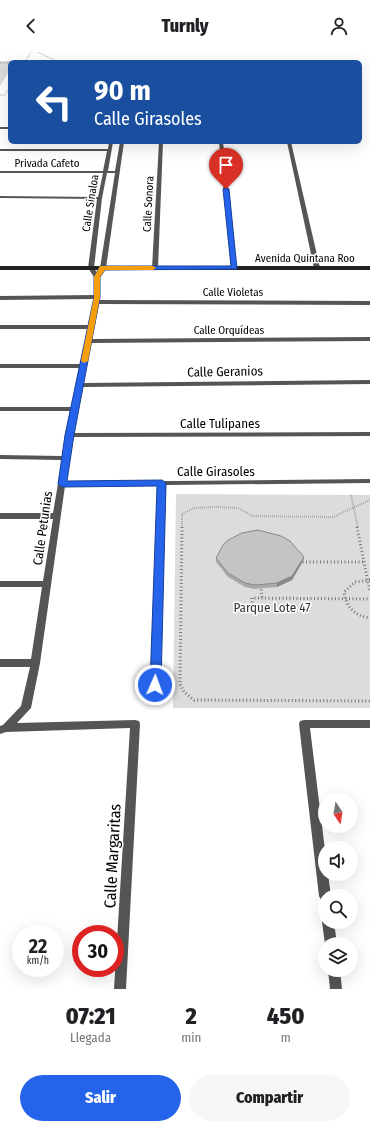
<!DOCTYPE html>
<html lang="es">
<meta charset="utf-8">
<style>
body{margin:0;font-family:"Fira Sans Condensed",sans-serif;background:#f6f6f6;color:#202124;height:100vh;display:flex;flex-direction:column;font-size:15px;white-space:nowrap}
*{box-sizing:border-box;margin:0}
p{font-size:13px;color:#757577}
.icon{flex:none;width:22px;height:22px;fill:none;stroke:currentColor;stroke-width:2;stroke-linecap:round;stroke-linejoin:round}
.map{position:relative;height:937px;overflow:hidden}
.drawer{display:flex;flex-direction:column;background:#fff;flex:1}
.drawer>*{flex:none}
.guide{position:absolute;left:8px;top:8px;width:354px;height:84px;border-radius:6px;box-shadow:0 4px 16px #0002;background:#1a4fa0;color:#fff;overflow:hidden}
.needle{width:26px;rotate:168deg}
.buttons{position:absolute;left:318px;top:741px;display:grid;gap:8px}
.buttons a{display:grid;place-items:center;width:40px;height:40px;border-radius:50%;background:#fff;box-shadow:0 4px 16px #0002;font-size:20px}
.speed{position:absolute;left:12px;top:873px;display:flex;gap:8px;font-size:20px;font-weight:700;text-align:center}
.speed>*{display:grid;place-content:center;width:52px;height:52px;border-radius:50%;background:#fff;box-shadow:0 4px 16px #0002;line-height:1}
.speed small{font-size:10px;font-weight:400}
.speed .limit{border:6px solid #d22;background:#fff;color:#111}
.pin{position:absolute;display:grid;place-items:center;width:34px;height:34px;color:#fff;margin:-41px -17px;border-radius:50% 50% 50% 0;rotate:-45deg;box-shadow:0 0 4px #0007}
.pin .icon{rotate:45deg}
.me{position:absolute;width:44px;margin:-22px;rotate:2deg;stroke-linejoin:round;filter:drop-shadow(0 0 3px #0008)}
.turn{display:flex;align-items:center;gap:14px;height:84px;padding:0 20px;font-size:18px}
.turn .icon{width:52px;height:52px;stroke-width:2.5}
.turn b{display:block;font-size:28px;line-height:34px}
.eta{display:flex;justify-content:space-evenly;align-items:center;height:68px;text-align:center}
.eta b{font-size:24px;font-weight:800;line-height:28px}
.button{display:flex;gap:8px;margin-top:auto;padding:8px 20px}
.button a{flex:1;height:46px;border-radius:24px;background:#2563eb;color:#fff;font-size:16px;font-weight:800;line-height:46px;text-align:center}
.button a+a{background:#f6f6f6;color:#202124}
header{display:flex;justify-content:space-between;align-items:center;height:52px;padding:0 20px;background:#fff;font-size:18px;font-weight:800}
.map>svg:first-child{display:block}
</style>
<header><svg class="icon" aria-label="back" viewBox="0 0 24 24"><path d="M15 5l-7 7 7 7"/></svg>Turnly<svg class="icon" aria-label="person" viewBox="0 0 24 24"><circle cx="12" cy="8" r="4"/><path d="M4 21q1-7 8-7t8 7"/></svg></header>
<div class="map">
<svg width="370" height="937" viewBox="0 0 370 937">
<rect width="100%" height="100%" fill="#fff"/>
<g fill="#dcdcdc">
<polygon points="0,9 15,9 10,10 10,18 0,34"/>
<polygon points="176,442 370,443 370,656 173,656"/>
</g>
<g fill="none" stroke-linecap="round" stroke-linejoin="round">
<g stroke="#777" stroke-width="1" stroke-dasharray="0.5 1" stroke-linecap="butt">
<polyline points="38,0 58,10"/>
<polyline points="25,10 31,0"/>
<polyline points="0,11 10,11"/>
<polyline points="0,43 5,43 10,35"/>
</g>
<g stroke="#777" stroke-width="2" stroke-dasharray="0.5 1.5" stroke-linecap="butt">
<polyline points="351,443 358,476"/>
<polyline points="182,476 182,462 194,456 216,455 238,456 253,464 333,465 370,448"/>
</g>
<g stroke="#777" stroke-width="3" stroke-dasharray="1 2.5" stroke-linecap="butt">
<polyline points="182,475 180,632 184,640 194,648 370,649"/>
<polyline points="357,475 370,540"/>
<polyline points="299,510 364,510"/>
<path d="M 370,528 L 355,530 L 344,540 C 346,555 355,564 370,566"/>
<polyline points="261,534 262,546"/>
<polyline points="252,554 252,546 370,547"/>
</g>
<g fill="#555" fill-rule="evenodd">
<rect x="8" y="57" width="2" height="2"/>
<rect x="0" y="75" width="10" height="2"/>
<path d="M 109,90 L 113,90 L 108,119 L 115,119 L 120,90 L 124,90 L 106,216 L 100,225 L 99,248 L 370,249 L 370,253 L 99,252 L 92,287 L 370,285 L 370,289 L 91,291 L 83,331 L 370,328 L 370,332 L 82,335 L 73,381 L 370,380 L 370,384 L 72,385 L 66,430 L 370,427 L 370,431 L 166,433 L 160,633 L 158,636 L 155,637 L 152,636 L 150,633 L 158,433 L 65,434 L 40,611 L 31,656 L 17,671 L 135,668 L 139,669 L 140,672 L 126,937 L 114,937 L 130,676 L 6,680 L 0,682 L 0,674 L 3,673 L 21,654 L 30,615 L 0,615 L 0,607 L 31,607 L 42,535 L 0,535 L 0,529 L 43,529 L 53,467 L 0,467 L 0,461 L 53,461 L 62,408 L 0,407 L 0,403 L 62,404 L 70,359 L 0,359 L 0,355 L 71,355 L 79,316 L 0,316 L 0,312 L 80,312 L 88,277 L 0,277 L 0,273 L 88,273 L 94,247 L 0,248 L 0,244 L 94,243 L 94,225 L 88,216 L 97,147 L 0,146 L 0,144 L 98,145 L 103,121 L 0,121 L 0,119 L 103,119 L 107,99 L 0,99 L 0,97 L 108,97 ZM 107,121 L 115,121 L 100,216 L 97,221 L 94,216 L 102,146 Z"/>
<polygon points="159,90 163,90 158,216 155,218 152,216"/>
<polygon points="219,90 223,90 237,216 234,218 231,216"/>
<polygon points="287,90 291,90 320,216 317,218 314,216"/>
<polygon points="304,668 370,668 370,676 310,676 325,798 325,822 328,822 331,844 325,844 325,850 321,848 319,844 299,672 300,669"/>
<polygon points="325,865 325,870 334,870 337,892 325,892 322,870"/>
<polygon points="328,918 340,918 342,937 330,937"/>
</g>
<rect fill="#222" fill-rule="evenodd" x="0" y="214" width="370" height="4"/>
</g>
<polygon fill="#a9a9a9" points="304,505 303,509 292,528 277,535 254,537 245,535 228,525 216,510 216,506"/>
<polygon fill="#898989" points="304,505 303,509 292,528 277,535 277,531"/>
<polygon fill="#c4c4c4" stroke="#898989" points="258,478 281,484 290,489 304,505 292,524 277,531 255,533 245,531 228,521 216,506 223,493 228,488 242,481"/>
<polygon fill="#2563eb" stroke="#184099" points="226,136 229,137 237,217 105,218 100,225 100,245 74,383 67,429 162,428 166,431 161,633 159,636 155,637 151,636 150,633 157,434 62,435 58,432 65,383 94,245 94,225 100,214 231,214 223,137"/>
<polygon fill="#f59e0b" points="100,214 153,214 156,216 153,218 105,218 100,225 100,245 88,309 84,311 81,309 94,245 94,225"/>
<g text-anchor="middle" stroke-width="3" stroke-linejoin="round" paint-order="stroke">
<g font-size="11" fill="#000" stroke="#fff">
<text x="47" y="115">Privada Cafeto</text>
<text transform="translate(90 151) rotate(-81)" y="4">Calle Sinaloa</text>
<text transform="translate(148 152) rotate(-87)" y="4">Calle Sonora</text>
<text x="305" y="210">Avenida Quintana Roo</text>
<text x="233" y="244">Calle Violetas</text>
<text x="229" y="282">Calle Orquídeas</text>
</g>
<g font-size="13" fill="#000" stroke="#fff">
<text transform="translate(225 319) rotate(-1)" y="5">Calle Geranios</text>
<text x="220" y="376">Calle Tulipanes</text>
<text x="216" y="424">Calle Girasoles</text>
<text transform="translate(42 476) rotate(-82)" y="5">Calle Petunias</text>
</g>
<g font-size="13" fill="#333" stroke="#fff">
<text x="272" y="560">Parque Lote 47</text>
</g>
<g font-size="16" fill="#000" stroke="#fff">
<text transform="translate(112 804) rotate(-87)" y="6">Calle Margaritas</text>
</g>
</g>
</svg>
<div class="buttons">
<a><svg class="needle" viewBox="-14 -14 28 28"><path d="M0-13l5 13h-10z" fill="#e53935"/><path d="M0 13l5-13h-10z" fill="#757577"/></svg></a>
<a><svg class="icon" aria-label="sound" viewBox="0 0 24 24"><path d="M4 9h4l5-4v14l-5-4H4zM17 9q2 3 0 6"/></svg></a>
<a><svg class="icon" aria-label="search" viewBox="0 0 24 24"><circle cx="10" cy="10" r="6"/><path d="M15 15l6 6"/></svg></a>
<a><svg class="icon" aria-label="layers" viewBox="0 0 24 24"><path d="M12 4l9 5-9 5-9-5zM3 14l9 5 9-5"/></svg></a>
</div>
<div class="speed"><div>22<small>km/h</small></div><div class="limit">30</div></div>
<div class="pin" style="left:226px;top:137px;background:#d93025"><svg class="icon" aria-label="arrive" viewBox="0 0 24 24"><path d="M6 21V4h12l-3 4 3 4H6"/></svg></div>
<svg class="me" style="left:155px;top:633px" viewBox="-20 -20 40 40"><circle r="17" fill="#2563eb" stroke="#fff" stroke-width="3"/><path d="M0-11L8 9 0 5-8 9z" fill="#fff"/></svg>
<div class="guide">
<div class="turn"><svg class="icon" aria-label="left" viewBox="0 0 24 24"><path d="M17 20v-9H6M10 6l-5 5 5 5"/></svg><div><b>90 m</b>Calle Girasoles</div></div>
</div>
</div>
<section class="drawer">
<div class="eta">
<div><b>07:21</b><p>Llegada</p></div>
<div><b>2</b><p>min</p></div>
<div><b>450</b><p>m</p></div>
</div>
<div class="button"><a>Salir</a><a>Compartir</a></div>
</section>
